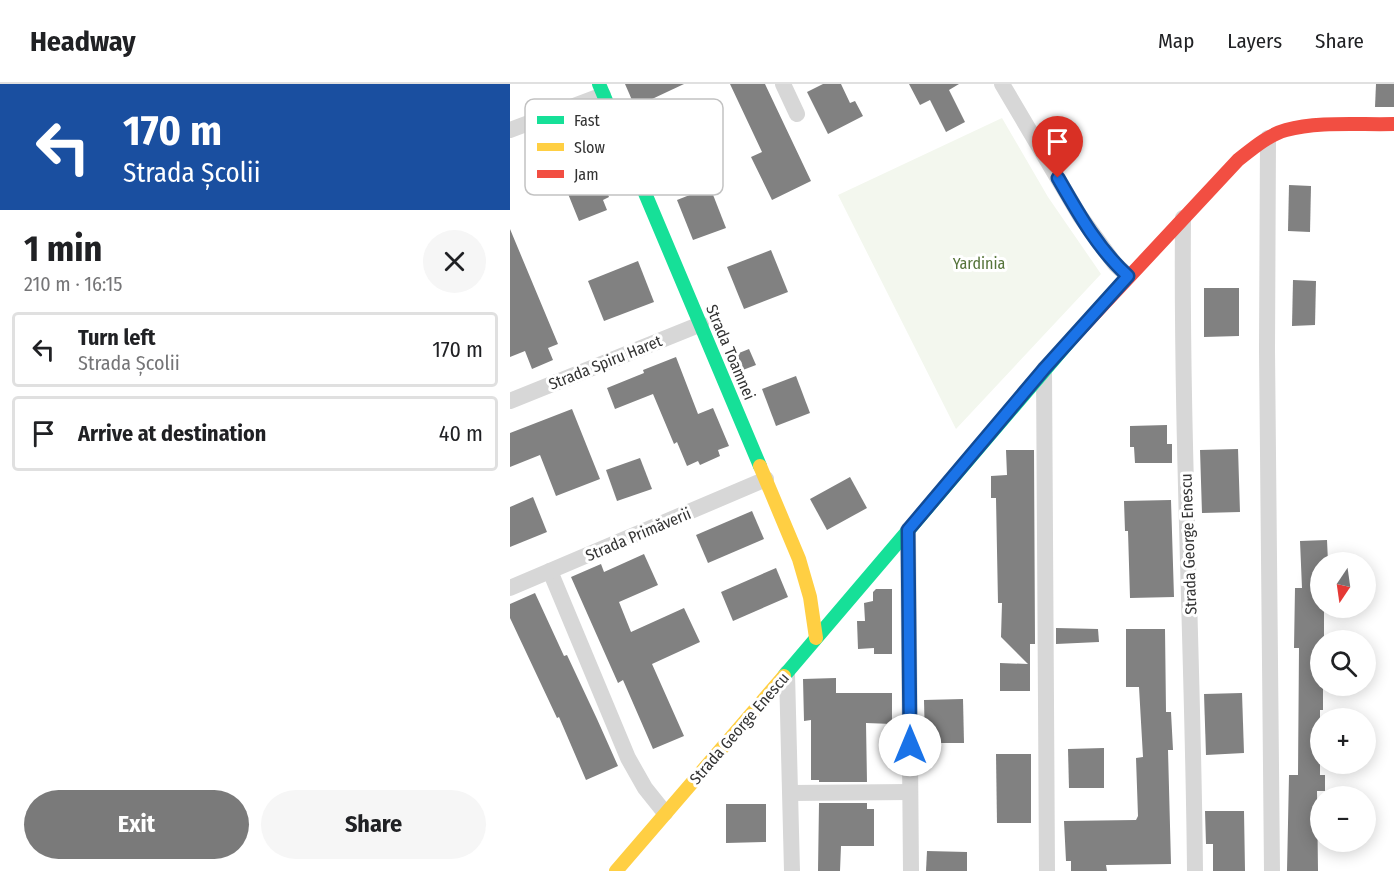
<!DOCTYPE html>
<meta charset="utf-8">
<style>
body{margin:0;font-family:"Fira Sans Condensed",sans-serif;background:#f6f6f6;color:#202124;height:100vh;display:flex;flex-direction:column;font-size:22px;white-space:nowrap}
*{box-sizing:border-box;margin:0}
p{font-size:20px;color:#757577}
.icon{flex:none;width:33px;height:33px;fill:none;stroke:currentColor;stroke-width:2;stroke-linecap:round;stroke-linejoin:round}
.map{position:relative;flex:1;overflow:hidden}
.panel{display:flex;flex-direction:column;background:#fff;width:510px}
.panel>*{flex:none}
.hud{background:#1a4fa0;color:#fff;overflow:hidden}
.needle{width:39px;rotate:193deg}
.fabs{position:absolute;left:800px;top:468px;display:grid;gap:12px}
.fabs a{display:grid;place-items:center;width:66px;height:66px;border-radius:50%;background:#fff;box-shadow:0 3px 15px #0003;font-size:30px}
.pin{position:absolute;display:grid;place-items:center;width:51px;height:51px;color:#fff;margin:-62px -26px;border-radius:50% 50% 50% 0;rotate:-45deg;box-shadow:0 0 6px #0007}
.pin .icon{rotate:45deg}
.me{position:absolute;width:66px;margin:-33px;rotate:0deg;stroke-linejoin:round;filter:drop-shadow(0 0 4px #0008)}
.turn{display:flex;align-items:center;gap:21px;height:126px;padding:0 24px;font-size:27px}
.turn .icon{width:78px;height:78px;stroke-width:2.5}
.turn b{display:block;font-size:42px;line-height:51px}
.round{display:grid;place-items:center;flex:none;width:63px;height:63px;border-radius:32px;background:#f6f6f6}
.overview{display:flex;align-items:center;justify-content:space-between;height:102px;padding:0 24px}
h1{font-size:36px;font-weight:700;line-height:45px}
.cta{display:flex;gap:12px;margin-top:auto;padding:12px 24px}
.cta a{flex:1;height:69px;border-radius:36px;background:#7a7a7a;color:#fff;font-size:24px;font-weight:700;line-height:69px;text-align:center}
.cta a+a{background:#f6f6f6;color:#202124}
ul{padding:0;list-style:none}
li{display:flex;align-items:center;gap:18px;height:75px;margin:0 12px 9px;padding:0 12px;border:3px solid #e0e0e0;border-radius:6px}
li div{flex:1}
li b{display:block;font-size:22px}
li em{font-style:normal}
header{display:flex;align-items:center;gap:36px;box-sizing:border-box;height:84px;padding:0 30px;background:#fff;border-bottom:2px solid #e0e0e0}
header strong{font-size:28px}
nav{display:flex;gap:33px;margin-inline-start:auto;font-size:21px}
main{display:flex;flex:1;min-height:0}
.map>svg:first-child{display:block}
</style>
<header>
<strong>Headway</strong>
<nav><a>Map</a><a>Layers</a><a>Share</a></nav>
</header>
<main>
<section class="panel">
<div class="hud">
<div class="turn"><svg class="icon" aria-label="left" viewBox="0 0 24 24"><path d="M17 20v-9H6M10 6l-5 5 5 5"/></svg><div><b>170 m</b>Strada Școlii</div></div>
</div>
<div class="overview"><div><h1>1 min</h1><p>210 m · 16:15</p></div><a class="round"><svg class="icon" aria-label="close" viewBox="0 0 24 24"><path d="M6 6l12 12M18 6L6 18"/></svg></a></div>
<ul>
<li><svg class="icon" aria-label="left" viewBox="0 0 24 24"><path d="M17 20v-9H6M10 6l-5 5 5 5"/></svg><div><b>Turn left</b><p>Strada Școlii</p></div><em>170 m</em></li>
<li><svg class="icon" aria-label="arrive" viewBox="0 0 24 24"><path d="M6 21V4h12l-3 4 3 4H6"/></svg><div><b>Arrive at destination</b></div><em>40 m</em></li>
</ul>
<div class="cta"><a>Exit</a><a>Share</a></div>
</section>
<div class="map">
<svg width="884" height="787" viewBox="0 0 884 787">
<rect width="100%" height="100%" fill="#fff"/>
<polygon fill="#f3f7ee" points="492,34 538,113 591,190 446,345 328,111"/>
<g fill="#818181">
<polygon points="115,0 174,0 125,23"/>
<polygon points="220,0 255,0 301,97 262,116 241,73 252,68"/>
<polygon points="313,0 331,0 340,19 345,17 353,32 318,50 297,8"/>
<polygon points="399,0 449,0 439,6 455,38 436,48 420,16 410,21"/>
<polygon points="866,0 884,0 884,23 865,23"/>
<polygon points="82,36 96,74 85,78 99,113 93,116 97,126 69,137 50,90 34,96 20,59"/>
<polygon points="779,101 801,102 800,148 778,147"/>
<polygon points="200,103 216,144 183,156 167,116"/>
<polygon points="0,145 48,260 38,264 43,276 22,285 15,267 0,273"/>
<polygon points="261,166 278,208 234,225 217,183"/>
<polygon points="128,177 144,218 94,237 78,197"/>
<polygon points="783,196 806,197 805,241 782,242"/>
<polygon points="694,204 729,204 729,252 694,253"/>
<polygon points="239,265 246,281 225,289 219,273"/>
<polygon points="166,273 188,330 203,324 219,362 208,366 210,372 190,381 188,377 177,382 167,358 164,360 143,310 105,325 97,304 134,289 133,286"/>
<polygon points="286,292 300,329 266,342 252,305"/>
<polygon points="62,325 90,395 46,412 30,371 0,383 0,349"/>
<polygon points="657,341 657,360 662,360 662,379 625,379 624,363 620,363 620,342"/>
<polygon points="728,365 730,428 692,429 690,366"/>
<polygon points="496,366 524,366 525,560 520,560 520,607 490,607 490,579 518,580 491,553 492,519 488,519 486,414 481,414 481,392 497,391"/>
<polygon points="130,374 142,405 107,417 96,386"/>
<polygon points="340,393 357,424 317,446 300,415"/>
<polygon points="23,413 37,448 0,463 0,423"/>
<polygon points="661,416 664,513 620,514 618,447 615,447 614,417"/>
<polygon points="242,427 254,455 198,479 186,451"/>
<polygon points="817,456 818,478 810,478 810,524 814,524 814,556 810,556 810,602 813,602 813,626 810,626 810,691 815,691 815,707 807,707 808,787 777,787 779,691 788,691 789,564 784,564 785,504 792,504 790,457"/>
<polygon points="134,470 148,501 109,518 121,548 174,524 190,558 142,580 174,652 143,665 113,596 108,599 61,493 91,480 94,488"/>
<polygon points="266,484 278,513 223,537 211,508"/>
<polygon points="366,505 382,505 382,570 364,570 364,564 348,565 347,537 355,537 354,519 363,517 363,508"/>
<polygon points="25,509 54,572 57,571 87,635 108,682 76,696 49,633 47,634 0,534 0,520"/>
<polygon points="546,544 588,545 589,558 546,560"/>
<polygon points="616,545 655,545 656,628 661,628 663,666 658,666 661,780 596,781 597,787 561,787 561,777 556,777 554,737 626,736 628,732 626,674 633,673 629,603 616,603"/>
<polygon points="326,594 326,609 382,609 382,640 356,639 357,698 309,698 309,696 301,696 301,636 294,637 293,595"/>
<polygon points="732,609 734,669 696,671 694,610"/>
<polygon points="453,615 454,659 415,659 414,616"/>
<polygon points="594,664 594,704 559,704 558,665"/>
<polygon points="486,670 521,670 521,739 487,739"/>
<polygon points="309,719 357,719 357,725 364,725 364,762 331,762 330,787 308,787"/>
<polygon points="216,720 256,720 256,758 216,759"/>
<polygon points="695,727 734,727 735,787 703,787 703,760 696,760"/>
<polygon points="417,767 457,768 457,787 416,787"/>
</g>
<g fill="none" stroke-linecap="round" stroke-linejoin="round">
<g stroke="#d7d7d7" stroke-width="16">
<polyline points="273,0 287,30"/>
<polyline points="492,0 570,132 605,180 618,192"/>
<polyline points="0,46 93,11"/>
<polyline points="758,54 757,266 762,787"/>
<path d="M 673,134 C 671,352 683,569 685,787"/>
<polyline points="534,285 537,787"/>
<polyline points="0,317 191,240"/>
<polyline points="398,446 401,787"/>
<polyline points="40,487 118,674 135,704 155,729"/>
<polyline points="0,504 256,395"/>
<polyline points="277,589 282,787"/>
<polyline points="281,709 400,708"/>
</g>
<g stroke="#16e098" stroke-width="14">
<polyline points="89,0 250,382"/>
<polyline points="274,592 563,253"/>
</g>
<g stroke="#ffcf43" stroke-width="14">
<polyline points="250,382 289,475 300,513 306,554"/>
<polyline points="106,787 274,592"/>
</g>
<path stroke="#f24e42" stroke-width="14" d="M 563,253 L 728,76 C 742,65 758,51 776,46 C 808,37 850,41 884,40"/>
</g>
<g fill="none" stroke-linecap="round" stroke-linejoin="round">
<defs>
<path id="route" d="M 400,661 L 398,446 L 534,285 L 618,192 C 588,165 568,129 548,94"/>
</defs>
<use href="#route" stroke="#114b97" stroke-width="15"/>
<use href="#route" stroke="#1a73e8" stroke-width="10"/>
</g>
<g text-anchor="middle" stroke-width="6" stroke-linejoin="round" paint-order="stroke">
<g font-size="16" fill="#55743a" stroke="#fff">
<text x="469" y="185">Yardinia</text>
</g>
<g font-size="16" fill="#333" stroke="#fff">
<text transform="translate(221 268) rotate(67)" y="6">Strada Toamnei</text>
<text transform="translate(95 278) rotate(-22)" y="6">Strada Spiru Haret</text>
<text transform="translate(128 450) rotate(-23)" y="6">Strada Primăverii</text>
<text transform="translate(678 460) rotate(-92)" y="6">Strada George Enescu</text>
<text transform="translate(229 644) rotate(-49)" y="6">Strada George Enescu</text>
</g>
</g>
<rect x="15" y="15" width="198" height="96" rx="9" fill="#fff" stroke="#c2c2c2" stroke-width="1.5"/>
<rect x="27" y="32" width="27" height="8" fill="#16e098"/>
<rect x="27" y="59" width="27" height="8" fill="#ffcf43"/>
<rect x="27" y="86" width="27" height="8" fill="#f24e42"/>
<g font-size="16" fill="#333">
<text x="64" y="42">Fast</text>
<text x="64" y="69">Slow</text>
<text x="64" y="96">Jam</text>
</g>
</svg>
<div class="fabs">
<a><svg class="needle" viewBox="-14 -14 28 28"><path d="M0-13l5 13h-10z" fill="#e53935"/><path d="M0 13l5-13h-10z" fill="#757577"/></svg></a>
<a><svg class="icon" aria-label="search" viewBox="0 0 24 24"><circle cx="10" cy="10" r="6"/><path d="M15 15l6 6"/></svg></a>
<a>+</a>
<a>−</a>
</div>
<div class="pin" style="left:548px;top:94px;background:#d93025"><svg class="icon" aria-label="arrive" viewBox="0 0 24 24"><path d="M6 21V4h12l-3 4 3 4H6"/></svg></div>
<svg class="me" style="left:400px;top:661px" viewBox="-20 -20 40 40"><circle r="19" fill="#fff"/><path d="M0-13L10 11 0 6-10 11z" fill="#1a73e8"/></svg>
</div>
</main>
